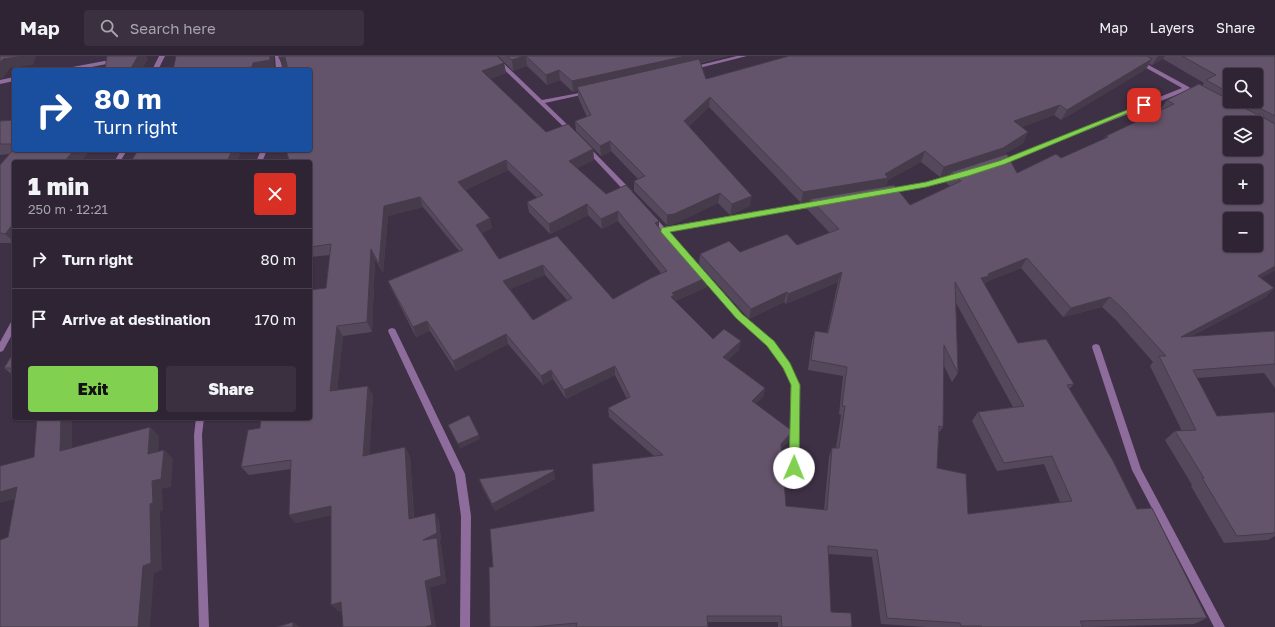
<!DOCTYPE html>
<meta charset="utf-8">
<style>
body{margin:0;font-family:"Golos Text",sans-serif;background:#3a3040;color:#f1f3f6;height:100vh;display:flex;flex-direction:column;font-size:15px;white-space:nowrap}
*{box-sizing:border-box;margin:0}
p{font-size:13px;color:#a7a4ac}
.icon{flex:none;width:22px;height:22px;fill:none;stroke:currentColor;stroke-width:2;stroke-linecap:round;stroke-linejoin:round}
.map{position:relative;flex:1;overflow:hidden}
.drawer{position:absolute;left:12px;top:104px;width:300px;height:260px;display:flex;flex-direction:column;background:#2e2434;border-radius:4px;box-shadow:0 1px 3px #0004,0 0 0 1px #49414f}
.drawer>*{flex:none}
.banner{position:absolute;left:12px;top:12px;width:300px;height:84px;border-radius:4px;box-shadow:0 1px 3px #0004,0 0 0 1px #49414f;background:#1a4fa0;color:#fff;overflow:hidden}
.fabs{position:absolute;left:1223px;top:12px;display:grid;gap:8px}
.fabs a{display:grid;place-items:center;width:40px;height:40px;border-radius:4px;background:#2e2434;box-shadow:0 1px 3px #0004,0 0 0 1px #49414f;font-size:20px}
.pin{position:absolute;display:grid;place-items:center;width:34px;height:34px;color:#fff;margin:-17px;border-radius:8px;box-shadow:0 2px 6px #0006}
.me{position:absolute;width:44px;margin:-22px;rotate:1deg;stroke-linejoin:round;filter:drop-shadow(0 0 3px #0008)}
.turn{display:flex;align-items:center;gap:14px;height:84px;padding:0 16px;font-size:18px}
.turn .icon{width:52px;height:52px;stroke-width:2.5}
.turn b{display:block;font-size:28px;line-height:34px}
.round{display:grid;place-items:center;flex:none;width:42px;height:42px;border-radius:4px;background:#3a3040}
.head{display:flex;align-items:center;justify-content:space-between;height:68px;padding:0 16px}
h1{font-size:24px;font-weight:800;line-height:30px}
.primary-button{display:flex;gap:8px;margin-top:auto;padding:8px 16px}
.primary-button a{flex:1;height:46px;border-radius:4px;background:#81d050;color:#111;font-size:16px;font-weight:800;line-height:46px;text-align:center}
.primary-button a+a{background:#3a3040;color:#f1f3f6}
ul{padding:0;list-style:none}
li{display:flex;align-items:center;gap:12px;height:60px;padding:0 16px;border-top:1px solid #49414f}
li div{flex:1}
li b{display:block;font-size:15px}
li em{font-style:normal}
header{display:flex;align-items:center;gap:24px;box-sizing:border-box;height:56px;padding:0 20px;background:#2e2434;border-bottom:1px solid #49414f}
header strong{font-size:19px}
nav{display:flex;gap:22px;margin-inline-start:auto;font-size:14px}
.search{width:280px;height:36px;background:#3a3040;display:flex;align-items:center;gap:10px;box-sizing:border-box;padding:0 14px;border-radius:4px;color:#a7a4ac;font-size:15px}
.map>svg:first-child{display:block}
</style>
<header>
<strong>Map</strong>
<div class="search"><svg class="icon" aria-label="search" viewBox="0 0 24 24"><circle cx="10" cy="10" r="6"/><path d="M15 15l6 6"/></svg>Search here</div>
<nav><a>Map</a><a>Layers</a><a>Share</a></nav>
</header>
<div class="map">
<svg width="1275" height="571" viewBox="0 0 1275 571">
<rect width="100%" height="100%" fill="#3e3045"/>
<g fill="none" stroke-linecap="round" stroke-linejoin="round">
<g fill="#8e6c9c" fill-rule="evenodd">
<polygon points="159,0 165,0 158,14 152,14"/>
<polygon points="275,0 281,0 282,14 276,14"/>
<polygon points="490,0 496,0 542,44 590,35 590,37 545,47 574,75 574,77 570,77"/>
<polygon points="737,0 747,0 691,14 688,12"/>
<polygon points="1125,0 1132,0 1189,31 1191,33 1002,108 998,108 998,106 1182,32"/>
<polygon points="115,3 118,5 117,6 76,14 64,14 67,12"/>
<polygon points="14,21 14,25 0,28 0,24"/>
<polygon points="587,90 589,91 632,135 632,139 628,139 585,93 585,91"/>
<polygon points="121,94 127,94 120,106 114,106"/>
<polygon points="261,94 267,94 262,106 256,106"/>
<polygon points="958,118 960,118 960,122 926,131 888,137 885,135 888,133 926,127"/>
<polygon points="817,146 819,146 820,148 819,150 668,176 742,258 773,285 790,308 799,329 799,413 797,416 794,417 791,416 789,413 791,329 784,312 767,289 736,262 649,162 652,160 654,160 664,171"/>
<polygon points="14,265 14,275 3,295 0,296 0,286 11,266"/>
<polygon points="392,272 395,273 396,275 465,418 471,460 470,571 460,571 461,460 455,418 388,275 389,273"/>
<polygon points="1096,288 1099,289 1100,291 1141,413 1225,571 1214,571 1132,414 1092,291 1093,289"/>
<polygon points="196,362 204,362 202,379 209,571 199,571 194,379"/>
</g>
</g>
<g fill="#56485c" fill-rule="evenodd">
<path d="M 279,0 L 504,7 L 506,17 L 490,23 L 546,76 L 593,93 L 594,104 L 577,112 L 606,138 L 659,165 L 659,172 L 686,204 L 708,221 L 707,231 L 675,245 L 713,283 L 739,294 L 727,305 L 765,332 L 763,341 L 756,347 L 788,386 L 781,393 L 786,450 L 824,454 L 829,401 L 832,392 L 836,392 L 841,359 L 839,358 L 843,320 L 808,314 L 812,284 L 815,275 L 827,277 L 838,226 L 786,248 L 784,246 L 749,263 L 699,208 L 700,198 L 740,196 L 797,189 L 830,177 L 807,153 L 809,145 L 801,147 L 709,51 L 689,70 L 750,150 L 730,159 L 718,147 L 674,168 L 667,169 L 634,135 L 634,125 L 638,123 L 611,95 L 601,100 L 576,75 L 575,65 L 587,61 L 578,41 L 578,34 L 573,36 L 560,24 L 547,29 L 527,10 L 513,15 L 498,0 L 728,0 L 700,7 L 706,23 L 789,0 L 1275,0 L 1275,214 L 1261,222 L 1274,232 L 1264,242 L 1190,281 L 1275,275 L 1275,332 L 1264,317 L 1197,322 L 1217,360 L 1275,356 L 1275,480 L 1268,484 L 1224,487 L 1191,430 L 1192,429 L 1165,384 L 1175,375 L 1182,375 L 1150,310 L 1153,306 L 1116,264 L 1102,251 L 1063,261 L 1021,212 L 986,226 L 984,228 L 1018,287 L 1074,328 L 1069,333 L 1137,453 L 1207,562 L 1194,568 L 1083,571 L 927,571 L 881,568 L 872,501 L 828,498 L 831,556 L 852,571 L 778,571 L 778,566 L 707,566 L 708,571 L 490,571 L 493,511 L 594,455 L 654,400 L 609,361 L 608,352 L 627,343 L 615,319 L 566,343 L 553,323 L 543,329 L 508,288 L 456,315 L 430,275 L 416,281 L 392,234 L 388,225 L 459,195 L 423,151 L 388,160 L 383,217 L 375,203 L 372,276 L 343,280 L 337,334 L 373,339 L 369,399 L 410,400 L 414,462 L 439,464 L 441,484 L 439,485 L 441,489 L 446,527 L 338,555 L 331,459 L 296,467 L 289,459 L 291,413 L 249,419 L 241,411 L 326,232 L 330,199 L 310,201 L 310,106 L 289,104 L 310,94 L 310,14 L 288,11 L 283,12 ZM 1163,3 L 1204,27 L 1202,30 L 1167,44 L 1160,54 L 1161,55 L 1106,80 L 1104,83 L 1061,102 L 1017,117 L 1001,100 L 1023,87 L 1028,76 L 1022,71 L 1054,59 L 1061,64 L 1146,13 L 1149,8 L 1152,9 ZM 1230,19 L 1256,45 L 1230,45 ZM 921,106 L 940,121 L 950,118 L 946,127 L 950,130 L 910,149 L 886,130 L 888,124 ZM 508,114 L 537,142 L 527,146 L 529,156 L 550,178 L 588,159 L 602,173 L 618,165 L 661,217 L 613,243 L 557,180 L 499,203 L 482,177 L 492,172 L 465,134 ZM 545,219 L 567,244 L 533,264 L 510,233 ZM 956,247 L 1013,351 L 978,356 L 972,365 L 997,415 L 1044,408 L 1060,446 L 968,458 L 937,412 L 938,378 L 943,371 L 943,308 L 952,326 L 958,317 Z"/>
<polygon points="14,64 14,187 0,187 0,109 9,98 0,99 0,65"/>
<polygon points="14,296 14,320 4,312"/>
<polygon points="479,423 555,423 495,455 482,431"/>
</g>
<g fill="#463b4b">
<polygon points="24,0 36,0 33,9 10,12 3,22 0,23 0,7 3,3"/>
<polygon points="138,0 146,0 148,3 142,14 130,14"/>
<polygon points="270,0 274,0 274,14 228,14 253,7"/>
<polygon points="524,0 526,0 527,10 513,15 512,4"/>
<polygon points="686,0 728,0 579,34 577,31 578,34 573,36 572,25"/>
<polygon points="1158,0 1165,0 1163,3 1152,9"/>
<polygon points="285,1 289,11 283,12 279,2"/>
<polygon points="1152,3 1146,13 1061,64 1067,54"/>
<polygon points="504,7 506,17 484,26 482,15"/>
<polygon points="559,14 560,24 547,29 546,19"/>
<polygon points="710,41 709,51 683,75 684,65"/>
<polygon points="1060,49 1054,59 1009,76 1014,65"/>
<polygon points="1028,76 1023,87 998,102 951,116 950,118 940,121 944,111"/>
<polygon points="610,85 611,95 601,100 600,90"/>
<polygon points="593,93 594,104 570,115 569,105"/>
<polygon points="74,94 90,94 81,106 64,106"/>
<polygon points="232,94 242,94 237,106 227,106"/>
<polygon points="925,95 921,106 888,124 885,132 810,143 809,145 801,147 803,136 885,118"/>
<polygon points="506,104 508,114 460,136 458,126"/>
<polygon points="720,137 718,147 674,168 667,169 667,159"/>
<polygon points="752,140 750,150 730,159 732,148"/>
<polygon points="420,141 423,151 388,160 383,217 379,208 384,150"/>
<polygon points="587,148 588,159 550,178 549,168"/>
<polygon points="618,155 618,165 602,173 601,163"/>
<polygon points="490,162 492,172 479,179 476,169"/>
<polygon points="659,165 659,175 655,167"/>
<polygon points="14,167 14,186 5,178"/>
<polygon points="371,193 375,203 372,276 367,266"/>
<polygon points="1027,202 1021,212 986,226 984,230 981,222 988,218"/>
<polygon points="543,209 545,219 506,235 503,225"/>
<polygon points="1275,210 1275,214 1248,230 1258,220"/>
<polygon points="842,216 838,226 786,248 788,238"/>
<polygon points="708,221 707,231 674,245 670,251 672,237"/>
<polygon points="1274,232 1264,242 1171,291 1181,281"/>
<polygon points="787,236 784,246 749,263 751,253"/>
<polygon points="1110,241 1102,251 1063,261 1071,252"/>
<polygon points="427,265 430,275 416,281 413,271"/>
<polygon points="337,270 343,280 336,344 330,335"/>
<polygon points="506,278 508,288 456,315 453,305"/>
<polygon points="741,285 739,294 721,311 723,301"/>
<polygon points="615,310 615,319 566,343 564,334"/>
<polygon points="551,314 553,323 543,329 541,320"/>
<polygon points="368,330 373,339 369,408 363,400"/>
<polygon points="765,332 763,341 750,353 752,345"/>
<polygon points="61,362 72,362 72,403 60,395"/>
<polygon points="150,371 159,380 158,406 148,398"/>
<polygon points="791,377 788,386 778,396 781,388"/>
<polygon points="479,379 480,383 460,393 458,388"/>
<polygon points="405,391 410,400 414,470 409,463"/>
<polygon points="164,394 173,402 171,431 162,433 163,454 160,456 162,514 154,517 150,571 138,571 143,510 152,425"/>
<polygon points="554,415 555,423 495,455 492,448"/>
<polygon points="17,431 29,439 0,447 0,436"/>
<polygon points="331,450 337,458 296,467 289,459"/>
<polygon points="435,457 439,464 441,484 439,485 441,489 446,527 430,531 436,571 425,571 425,525 423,484"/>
<polygon points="341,546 347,553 338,555 331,549"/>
<polygon points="293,566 300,571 293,571"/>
</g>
<g fill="#64546b" stroke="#463b4b" fill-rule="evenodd">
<polygon points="0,0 24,0 3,3 0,7"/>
<polygon points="107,0 138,0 130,14 105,14"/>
<polygon points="176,0 270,0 270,4 253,7 252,11 228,14 173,14"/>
<path d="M 279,0 L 497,0 L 504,7 L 482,15 L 546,76 L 568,68 L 593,93 L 569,105 L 606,138 L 626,129 L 659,165 L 655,167 L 686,204 L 692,202 L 708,221 L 672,237 L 674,239 L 671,241 L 713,283 L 724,273 L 741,285 L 723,301 L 765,332 L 752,345 L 791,374 L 791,377 L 781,388 L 786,450 L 827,454 L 832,392 L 839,392 L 845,350 L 842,350 L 847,311 L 811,304 L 815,275 L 828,277 L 842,216 L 788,238 L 787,236 L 751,253 L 700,198 L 729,185 L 740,196 L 787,178 L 797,189 L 839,173 L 810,143 L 894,129 L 910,149 L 961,125 L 951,116 L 1007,98 L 1017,117 L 1056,98 L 1061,102 L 1108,81 L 1106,80 L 1174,48 L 1167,44 L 1199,28 L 1256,58 L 1263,58 L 1264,62 L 1275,68 L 1275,210 L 1258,220 L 1274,232 L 1181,281 L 1275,275 L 1275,308 L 1193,314 L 1217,360 L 1275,356 L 1275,477 L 1237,480 L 1202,422 L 1204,422 L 1175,375 L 1196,374 L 1159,300 L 1166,300 L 1124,254 L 1110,241 L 1071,252 L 1027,202 L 988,218 L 989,220 L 981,222 L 1018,287 L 1046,283 L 1074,328 L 1067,329 L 1112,403 L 1137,453 L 1152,452 L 1207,562 L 1080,565 L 1083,571 L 982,571 L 981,570 L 961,570 L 960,567 L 887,562 L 877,494 L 828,490 L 831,556 L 851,557 L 852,571 L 782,571 L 781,560 L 707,560 L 708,571 L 576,571 L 577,567 L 532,571 L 490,571 L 489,511 L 493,511 L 490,473 L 594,455 L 592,408 L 663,399 L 608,352 L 630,341 L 615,310 L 564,334 L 551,314 L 541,320 L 506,278 L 453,305 L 427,265 L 413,271 L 388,225 L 463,194 L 420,141 L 384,150 L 379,208 L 371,193 L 367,266 L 337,270 L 330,335 L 368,330 L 363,400 L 405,391 L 409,463 L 435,457 L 437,477 L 423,484 L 437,482 L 441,520 L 425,525 L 432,569 L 425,571 L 343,571 L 341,546 L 331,549 L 331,450 L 289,459 L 291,404 L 241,411 L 248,374 L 260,372 L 261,362 L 310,362 L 310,234 L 326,232 L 331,188 L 310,191 L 310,106 L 278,106 L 289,104 L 286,94 L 310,94 L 310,14 L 288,14 L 285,1 L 279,2 ZM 1230,67 L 1256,67 L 1256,93 L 1230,93 ZM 506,104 L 543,139 L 527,146 L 549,168 L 587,148 L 601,163 L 618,155 L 667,215 L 651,222 L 613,243 L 557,180 L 499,203 L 476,169 L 490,162 L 458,126 ZM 1230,115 L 1256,115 L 1256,141 L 1230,141 ZM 1230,163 L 1256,163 L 1256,189 L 1230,189 ZM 543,209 L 572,242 L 533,264 L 503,225 ZM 955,226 L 1024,350 L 978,356 L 1004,407 L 1052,400 L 1072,445 L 968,458 L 966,418 L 937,412 L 939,370 L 943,371 L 944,289 L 958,317 Z"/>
<polygon points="507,0 524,0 512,4"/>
<polygon points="526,0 686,0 572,25 559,14 546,19"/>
<polygon points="789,0 1147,0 1152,3 1067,54 1060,49 1014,65 1028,76 1003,92 944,111 925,95 885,118 888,122 803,136 710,41 684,65 752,140 732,148 720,137 674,158 667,159 634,125 645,120 610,85 600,90 575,65 591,59 577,31 699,3 706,23"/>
<polygon points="1182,0 1275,0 1275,60 1246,45 1256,45 1256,19 1230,19 1230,37 1206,24 1216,19"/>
<polygon points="14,64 14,88 0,88 0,65"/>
<polygon points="14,93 14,94 74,94 64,106 14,106 14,167 5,178 0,177 0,109"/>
<polygon points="138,94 232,94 227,106 131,106"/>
<polygon points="14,296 14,312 4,312"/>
<polygon points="469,359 479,379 458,388 448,369"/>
<polygon points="37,362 61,362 60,395 150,371 148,398 164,394 161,423 152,425 153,447 150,448 151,507 143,510 138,571 0,571 0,484 8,481 17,431 0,436 0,410 34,401"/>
<polygon points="553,413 554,415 492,448 479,423"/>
<polygon points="293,566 293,571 277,571"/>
</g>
<polygon fill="#81d050" stroke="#548734" points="1142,48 1147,49 1005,108 968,120 926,131 670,176 742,258 774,285 790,307 800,329 799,412 798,416 794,417 790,416 789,412 791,329 783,312 767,290 736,262 661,176 661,172 926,126 999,105"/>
</svg>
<div class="fabs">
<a><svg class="icon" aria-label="search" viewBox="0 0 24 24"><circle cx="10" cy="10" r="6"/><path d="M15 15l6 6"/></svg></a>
<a><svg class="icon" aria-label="layers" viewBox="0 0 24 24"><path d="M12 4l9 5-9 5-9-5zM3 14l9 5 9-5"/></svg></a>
<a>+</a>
<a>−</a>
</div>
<div class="pin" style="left:1144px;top:49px;background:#d93025"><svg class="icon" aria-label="arrive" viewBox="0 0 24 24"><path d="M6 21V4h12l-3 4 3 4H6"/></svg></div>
<svg class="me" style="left:794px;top:412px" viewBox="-20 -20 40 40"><circle r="19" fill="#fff"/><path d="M0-13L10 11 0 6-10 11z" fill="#81d050"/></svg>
<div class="banner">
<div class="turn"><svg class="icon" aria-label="right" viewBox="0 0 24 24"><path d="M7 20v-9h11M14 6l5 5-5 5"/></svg><div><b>80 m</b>Turn right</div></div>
</div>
<section class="drawer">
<div class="head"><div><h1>1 min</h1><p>250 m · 12:21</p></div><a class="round" style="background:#d93025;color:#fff"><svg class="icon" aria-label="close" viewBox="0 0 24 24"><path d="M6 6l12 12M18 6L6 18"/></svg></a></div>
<ul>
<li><svg class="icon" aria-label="right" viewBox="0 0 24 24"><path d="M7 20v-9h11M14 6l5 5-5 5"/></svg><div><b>Turn right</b></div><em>80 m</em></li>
<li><svg class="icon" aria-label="arrive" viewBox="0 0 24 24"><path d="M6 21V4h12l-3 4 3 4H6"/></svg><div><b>Arrive at destination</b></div><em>170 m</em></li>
</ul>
<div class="primary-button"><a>Exit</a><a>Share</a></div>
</section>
</div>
